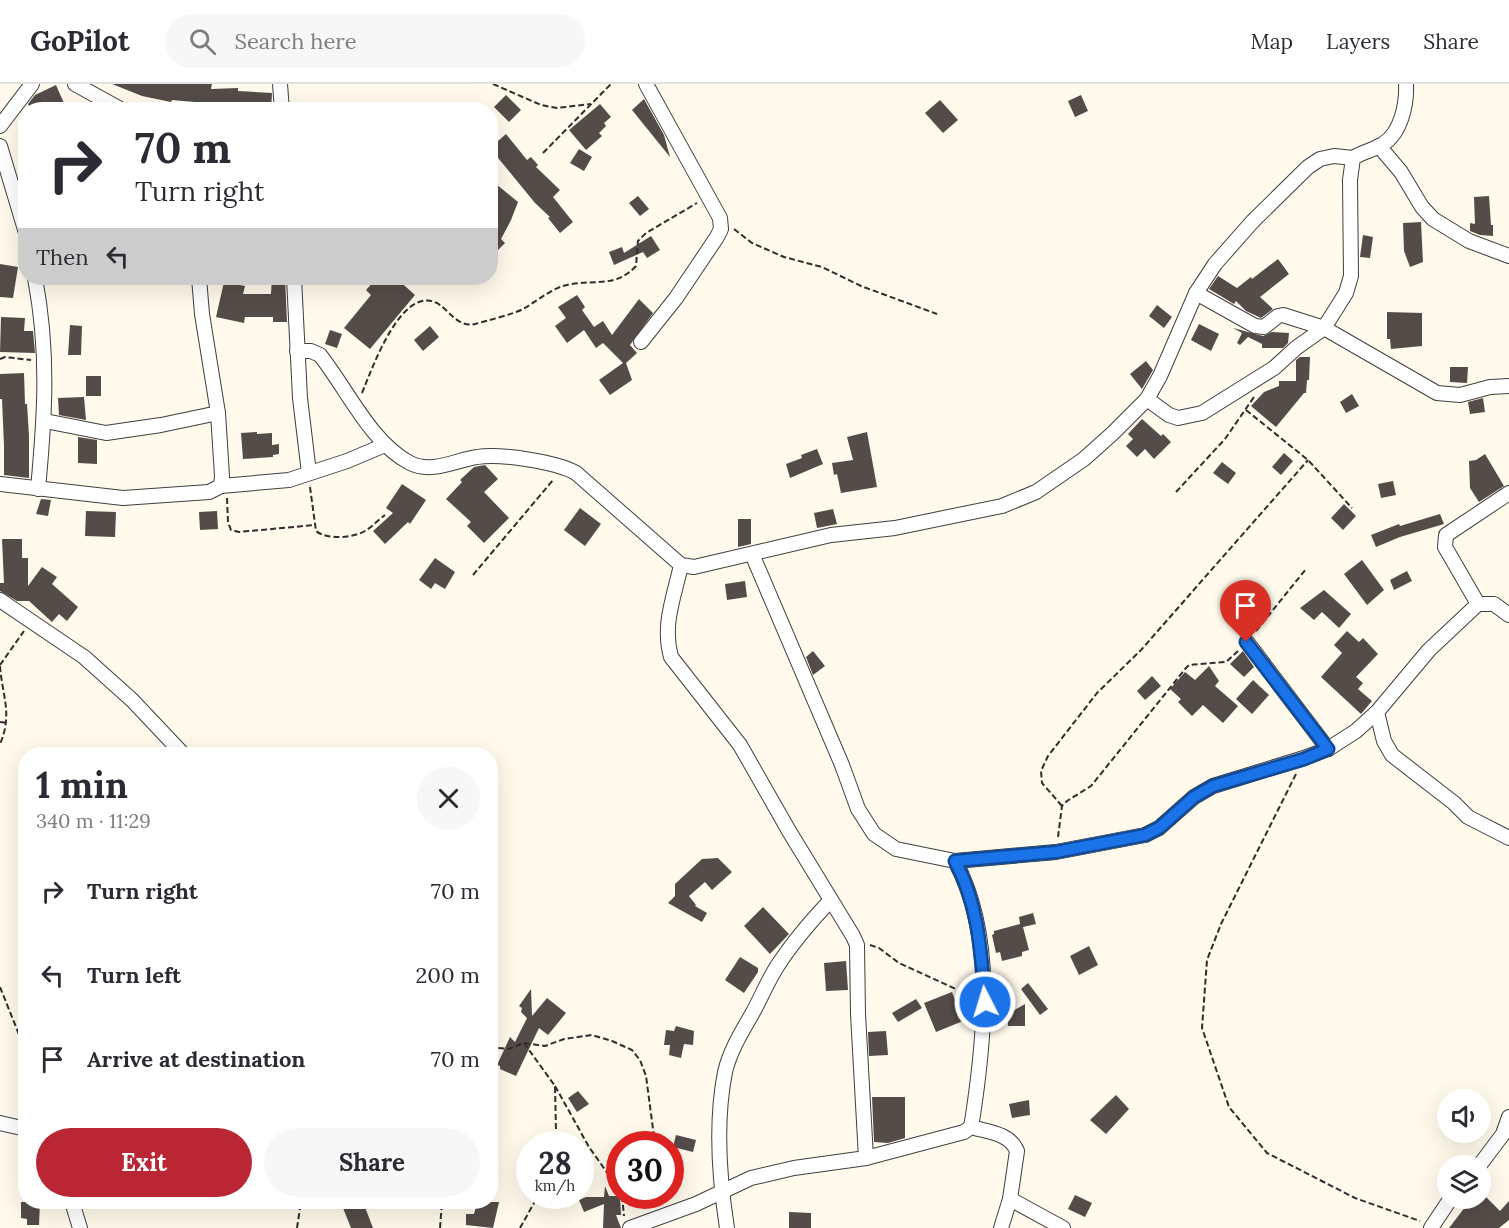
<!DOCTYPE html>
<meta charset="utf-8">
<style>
body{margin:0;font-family:Lora,serif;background:#f7f7f7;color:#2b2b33;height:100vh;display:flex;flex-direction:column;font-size:22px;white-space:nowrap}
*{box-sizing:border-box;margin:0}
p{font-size:20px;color:#7c7c81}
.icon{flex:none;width:33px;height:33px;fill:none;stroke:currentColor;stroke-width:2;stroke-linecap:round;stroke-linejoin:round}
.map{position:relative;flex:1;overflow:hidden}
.drawer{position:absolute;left:18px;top:663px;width:480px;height:462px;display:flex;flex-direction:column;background:#fff;border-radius:24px;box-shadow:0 6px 24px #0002}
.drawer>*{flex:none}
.top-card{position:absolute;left:18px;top:18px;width:480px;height:183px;border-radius:24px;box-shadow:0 6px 24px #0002;background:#fff;color:#2b2b33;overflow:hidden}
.tools{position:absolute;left:1437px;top:1005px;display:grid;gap:12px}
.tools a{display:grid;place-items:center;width:54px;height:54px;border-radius:50%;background:#fff;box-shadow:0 6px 24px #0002;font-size:30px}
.speed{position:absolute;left:516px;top:1047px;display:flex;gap:12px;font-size:30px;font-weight:700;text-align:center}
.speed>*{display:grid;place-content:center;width:78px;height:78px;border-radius:50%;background:#fff;box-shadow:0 6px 24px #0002;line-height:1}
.speed small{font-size:15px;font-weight:400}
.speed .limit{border:9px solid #d22;background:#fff;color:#111}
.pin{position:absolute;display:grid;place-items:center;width:51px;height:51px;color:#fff;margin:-62px -26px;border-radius:50% 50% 50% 0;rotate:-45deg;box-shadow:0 0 6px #0007}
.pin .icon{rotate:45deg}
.me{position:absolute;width:66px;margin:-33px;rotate:355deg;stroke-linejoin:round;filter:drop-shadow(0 0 4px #0008)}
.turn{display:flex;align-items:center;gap:21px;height:126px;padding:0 18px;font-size:27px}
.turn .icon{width:78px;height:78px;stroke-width:2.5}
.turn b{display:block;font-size:42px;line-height:51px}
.then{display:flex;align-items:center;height:57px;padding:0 18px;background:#0003;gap:12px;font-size:22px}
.round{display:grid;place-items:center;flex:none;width:63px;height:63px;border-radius:32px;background:#f7f7f7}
.headline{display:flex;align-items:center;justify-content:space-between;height:102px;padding:0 18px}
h1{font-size:36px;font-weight:700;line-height:45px}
.action{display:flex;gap:12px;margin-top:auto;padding:12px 18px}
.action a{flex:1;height:69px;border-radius:36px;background:#ba2634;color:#fff;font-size:24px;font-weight:700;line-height:69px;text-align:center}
.action a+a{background:#f7f7f7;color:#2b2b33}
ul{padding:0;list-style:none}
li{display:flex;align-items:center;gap:18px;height:84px;padding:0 18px}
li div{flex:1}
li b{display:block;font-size:22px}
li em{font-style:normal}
header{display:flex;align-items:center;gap:36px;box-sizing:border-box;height:84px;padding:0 30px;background:#fff;border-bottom:2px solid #e1e1e2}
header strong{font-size:28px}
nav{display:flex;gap:33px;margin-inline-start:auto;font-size:21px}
.search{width:420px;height:54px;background:#f7f7f7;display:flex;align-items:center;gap:15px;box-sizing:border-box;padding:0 21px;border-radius:33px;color:#7c7c81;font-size:22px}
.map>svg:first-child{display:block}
</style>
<header>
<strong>GoPilot</strong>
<div class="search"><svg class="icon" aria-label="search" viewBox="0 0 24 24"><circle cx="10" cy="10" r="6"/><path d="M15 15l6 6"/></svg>Search here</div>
<nav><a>Map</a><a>Layers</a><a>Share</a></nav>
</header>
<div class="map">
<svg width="1509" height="1144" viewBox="0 0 1509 1144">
<rect width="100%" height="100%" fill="#fffaeb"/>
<g fill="#544c48">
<polygon points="112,0 212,0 211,5 238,4 238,7 272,9 271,26 218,26 218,20 172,16 171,18 142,12"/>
<polygon points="56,1 67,26 31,26 28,20 35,11"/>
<polygon points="506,11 521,26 509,38 494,23"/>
<polygon points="1081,11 1088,27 1075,33 1068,17"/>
<polygon points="644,15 664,51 670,73 632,26"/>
<polygon points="940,16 958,36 943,49 925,29"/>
<polygon points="600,20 611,33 604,39 606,42 599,49 602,52 586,66 569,46"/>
<polygon points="506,50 527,76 531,73 538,81 536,83 560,106 553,113 573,138 560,149 548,134 550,133 535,119 490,64"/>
<polygon points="579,65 592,73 584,87 570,79"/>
<polygon points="490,95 518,118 511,136 501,155 505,159 490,174"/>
<polygon points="638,112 649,125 640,132 629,119"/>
<polygon points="1489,112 1491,141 1493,141 1493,152 1480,151 1470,147 1470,139 1475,140 1474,113"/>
<polygon points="1421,138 1423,178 1410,183 1404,167 1403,139"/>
<polygon points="1363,151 1373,153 1370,174 1360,173"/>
<polygon points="651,152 660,166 647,174 643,168 614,181 609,168 622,163 624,169"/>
<polygon points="1278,175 1289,190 1260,213 1273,225 1261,234 1246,227 1236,217 1234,220 1209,205 1218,192 1237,204 1251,193 1252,195"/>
<polygon points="0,180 18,183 13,214 0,213"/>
<polygon points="272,194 285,194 287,238 273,238 273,233 245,233 244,239 216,233 224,198 245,202 243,210 271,210"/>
<polygon points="377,194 396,194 415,211 370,265 344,244 371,211 366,206"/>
<polygon points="577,211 585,223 582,226 594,243 603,237 612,251 639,215 653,229 630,261 637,269 626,279 632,296 610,311 599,296 623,279 603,259 596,264 584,246 567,259 555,242 566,234 558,223"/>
<polygon points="1157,221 1172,233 1164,244 1149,232"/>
<polygon points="1387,228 1422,229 1422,262 1391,265 1390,255 1387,255"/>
<polygon points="1,233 25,234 24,247 33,247 35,269 0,268"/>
<polygon points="1199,240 1219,250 1211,267 1191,256"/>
<polygon points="70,241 82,242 81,271 68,271"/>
<polygon points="430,242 439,253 423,267 414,256"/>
<polygon points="1233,244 1263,252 1272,248 1289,249 1288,259 1283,264 1262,264 1262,260 1248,253 1240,261 1237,259 1242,249"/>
<polygon points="330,246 342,250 337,264 325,260"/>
<polygon points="1300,273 1310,273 1309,296 1307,296 1306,309 1304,309 1276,343 1251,322 1264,308 1279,302 1279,297 1296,297 1296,276"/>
<polygon points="1146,277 1153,286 1142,305 1130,290"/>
<polygon points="1450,283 1468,283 1467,299 1450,298"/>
<polygon points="24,289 25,320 27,320 29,352 29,394 4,391 4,362 2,315 0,315 0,290"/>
<rect x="86" y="292" width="15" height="20"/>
<polygon points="1352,310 1359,322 1346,329 1340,318"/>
<polygon points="84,313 86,336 59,331 58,314"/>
<polygon points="1483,314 1485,328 1470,330 1468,318"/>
<polygon points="1142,335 1161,352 1163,350 1171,358 1154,375 1145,365 1137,373 1126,362 1133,355 1128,350"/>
<polygon points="257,348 257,350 272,349 272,361 279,360 279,370 273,371 273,373 243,375 241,349"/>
<polygon points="867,348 877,403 841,409 837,390 834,391 832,379 853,376 847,353"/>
<polygon points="78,353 97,356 97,380 78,379"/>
<polygon points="817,365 823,380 790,394 786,380 802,374 801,371"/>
<polygon points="1284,369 1293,377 1281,391 1272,383"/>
<polygon points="1485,370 1504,402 1479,418 1470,404 1469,377 1476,376"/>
<polygon points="1222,378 1236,389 1228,400 1213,389"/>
<polygon points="485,381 498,395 484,408 509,434 484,459 467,442 471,438 446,415 462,398 460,396 474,383"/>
<polygon points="1393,397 1396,411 1381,414 1378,400"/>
<polygon points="402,400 426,416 410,440 408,438 385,460 373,447 393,429 386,424"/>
<polygon points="41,415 51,416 48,432 36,430"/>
<polygon points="1344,420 1356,432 1343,446 1331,434"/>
<polygon points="580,424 601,440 585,462 564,446"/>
<polygon points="833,425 837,440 817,444 814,429"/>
<polygon points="86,427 116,428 115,453 85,452"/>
<polygon points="217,427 218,445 200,446 199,428"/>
<polygon points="1440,430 1444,440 1400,453 1376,463 1371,451 1399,440 1400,442"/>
<polygon points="738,435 751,435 751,460 738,463"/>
<polygon points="2,455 22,455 22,474 28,474 28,502 42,483 57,493 52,500 78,523 67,537 59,530 52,538 29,517 17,517 0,507 0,499 4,499"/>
<polygon points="435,474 455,488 445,505 435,499 431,505 419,496"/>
<polygon points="1362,476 1384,506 1367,521 1344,490"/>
<polygon points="1407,487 1412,497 1394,506 1390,496"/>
<polygon points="745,497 747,513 727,516 725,500"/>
<polygon points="1324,506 1351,530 1339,544 1322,528 1314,536 1300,524"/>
<polygon points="1347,547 1359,558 1363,554 1378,570 1356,593 1363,599 1358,605 1372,617 1361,630 1321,593 1342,569 1334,561"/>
<polygon points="813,567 825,582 813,591 806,573"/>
<polygon points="1243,567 1254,583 1244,593 1230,580"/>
<polygon points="1209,582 1219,597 1215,602 1238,622 1223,639 1203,621 1192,632 1178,618 1181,615 1170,605 1185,588 1195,596"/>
<polygon points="1152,592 1161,602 1145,616 1137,607"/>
<polygon points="1253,596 1269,611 1252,630 1236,615"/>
<polygon points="718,774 732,788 712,806 705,798 689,812 696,821 695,822 707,829 702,838 668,819 675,812 675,800 702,775"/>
<polygon points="763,823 789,850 770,870 744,842"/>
<polygon points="1033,829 1036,840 1023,843 1029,866 1022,868 1022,872 1002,877 1000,868 996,869 992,851 994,850 994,847 1020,840 1019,833"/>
<polygon points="1089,862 1098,881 1079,891 1070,872"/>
<polygon points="740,873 758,884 758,888 744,909 725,896"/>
<polygon points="846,877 848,906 826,907 824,879"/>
<polygon points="1028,899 1048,925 1040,931 1021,905"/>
<polygon points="531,905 532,932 547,914 566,929 548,951 539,944 516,992 500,985 500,982 497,981 510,953 515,958 527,934 521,928 522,924 519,922"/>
<polygon points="952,908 963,937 936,948 924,919"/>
<polygon points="916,915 922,924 898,938 892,929"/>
<polygon points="1025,920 1025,942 1008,942 1008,930"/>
<polygon points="676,942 694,947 693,961 684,960 681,974 669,971 670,961 664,961 666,946 674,947"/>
<polygon points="886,947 888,971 869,972 868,948"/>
<polygon points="578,1007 589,1020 577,1028 568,1014"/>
<polygon points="1116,1011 1129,1025 1106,1050 1090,1036"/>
<polygon points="872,1013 905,1013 905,1054 888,1059 874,1058"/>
<polygon points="1029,1016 1030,1031 1012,1034 1009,1020"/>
<polygon points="676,1051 696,1056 693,1068 673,1063"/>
<polygon points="605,1102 609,1112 620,1112 621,1131 616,1131 621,1144 603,1144 604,1120 584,1128 579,1116 586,1113 604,1113"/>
<polygon points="1483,1110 1500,1127 1509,1117 1509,1136 1499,1144 1449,1144 1472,1114 1480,1114"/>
<polygon points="1075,1111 1092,1119 1085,1133 1068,1125"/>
<polygon points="21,1118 40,1118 39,1141 27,1141 27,1135 21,1134"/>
<polygon points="359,1118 363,1118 373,1144 351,1144 343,1124"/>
<polygon points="477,1118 499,1118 493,1144 466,1141 466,1130 474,1130"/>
<polygon points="789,1128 811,1129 811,1144 789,1144"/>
</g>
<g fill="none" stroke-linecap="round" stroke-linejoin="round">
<defs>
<g id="street">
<polyline points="75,0 122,26"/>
<polyline points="280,0 282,26"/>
<polyline points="0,42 32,0"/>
<polyline points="0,62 26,149"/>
<polyline points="1379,62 1401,88 1422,123 1433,135 1469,157 1509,172"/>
<path d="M 35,194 C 49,268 45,330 38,405"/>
<polyline points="294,194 300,314 309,389"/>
<polyline points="1196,209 1255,242 1264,243 1278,232 1283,231 1324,244 1437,309 1460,311 1490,303 1509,302"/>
<polyline points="641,258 676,214 717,153 721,145 720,134 646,0"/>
<path d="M 297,267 L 311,267 L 320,271 C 347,305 371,359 410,379 C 432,390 456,376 477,373 C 499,369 557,378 576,389 L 681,481 L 694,483 L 831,451 L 895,444 L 1002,422 L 1036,408 L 1084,375 L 1113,349 L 1147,315 L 1160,292 L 1196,209 L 1215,180 L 1253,137 L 1308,83 L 1320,75 L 1334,72 L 1353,74"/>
<path d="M 1147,315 L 1169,331 L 1178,334 L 1202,329 L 1274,284 L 1296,264 L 1324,244 L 1346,209 L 1351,192 L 1350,96 L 1353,74 C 1362,68 1374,66 1383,60 C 1401,49 1407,20 1406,0"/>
<polyline points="45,337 106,349 161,341 218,329"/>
<polyline points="0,400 123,414 209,408 221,402 222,392 218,329 202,230 199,194"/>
<polyline points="221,402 289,396 347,377 385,361"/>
<path d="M 681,481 C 674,513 662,541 671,573 L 740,661 L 789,747 L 853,852 L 857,861 L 858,930 L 866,1074"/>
<polyline points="0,516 84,573 132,616 183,670"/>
<polyline points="1478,520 1445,463 1446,451 1509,409"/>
<polyline points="1247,558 1328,665"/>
<polyline points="1377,628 1384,657 1392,671 1454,719 1468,733 1509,754"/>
<polyline points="955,777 1056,768 1145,751 1159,744 1194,713 1213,702 1304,674 1328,665 1356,647 1377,628 1429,566 1478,520 1494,520 1509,531"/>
<polyline points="0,1039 26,1045"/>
<path d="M 971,1043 C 988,1048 1010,1049 1017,1067 L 1010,1115 L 1001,1144"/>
<polyline points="1479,1082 1503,1050 1509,1033"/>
<polyline points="1010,1115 1063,1144"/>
<polyline points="72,1118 80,1144"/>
<path d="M 630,1144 L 696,1120 L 751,1094 L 794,1084 L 866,1074 L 964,1048 L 971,1043 L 973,1031 C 985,951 995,851 955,777 L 896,765 L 874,750 L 858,725 L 842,681 L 752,470"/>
<path d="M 727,1144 C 719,1093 715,1039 725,988 C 730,967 741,949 752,930 C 761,914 768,896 778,881 C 793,858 811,837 830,817"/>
<polyline points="1431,1144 1451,1114"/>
</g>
</defs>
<use href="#street" stroke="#3f3f3f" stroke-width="16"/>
<g stroke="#2e2e2e" stroke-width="2" stroke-dasharray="6 3" stroke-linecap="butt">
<polyline points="493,0 541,21 557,24 591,20"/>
<polyline points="543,69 611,0"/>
<polyline points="734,145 752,159 784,173 822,183 861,202 937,230"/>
<polyline points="0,275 5,273 31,276"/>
<path d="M 362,309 C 372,285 401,201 437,219 C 450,227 458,244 475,240 C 486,237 514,230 523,225 C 539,216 554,202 572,200 C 596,196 617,203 636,182 L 638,157 L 646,149 L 697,119"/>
<polyline points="1246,326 1308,376 1352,424"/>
<path d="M 310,403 L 316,447 C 327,456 353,454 365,447 C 372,443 378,436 385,431"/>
<polyline points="1176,408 1225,355 1254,313"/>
<polyline points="227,414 228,438 231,446 239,448 315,441"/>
<polyline points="473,491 553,396"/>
<polyline points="1256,547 1306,485"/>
<polyline points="0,581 24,547"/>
<path d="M 0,582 C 2,611 13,630 0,660"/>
<polyline points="0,638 7,639"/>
<polyline points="1296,690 1221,840 1207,876 1202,944 1229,1023 1267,1069 1355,1114 1420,1137"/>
<polyline points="1062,722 1042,699 1041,687 1048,672 1097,609 1141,566 1308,376"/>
<polyline points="1058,753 1062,722 1067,717 1091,702 1186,584 1189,581 1226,578 1238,567"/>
<polyline points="870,861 879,864 899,879 969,911"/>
<polyline points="0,903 26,968"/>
<polyline points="524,959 555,1002 556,1047 554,1060"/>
<polyline points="490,967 497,964 509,965 524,959 545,962 564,955 592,951 612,957 632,966 640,976 646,992 655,1060"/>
<polyline points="555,1002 589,1063 620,1107"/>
<polyline points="622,1112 624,1132"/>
<polyline points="297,1144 301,1118"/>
<polyline points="440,1144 442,1118"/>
<polyline points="520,1144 538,1112"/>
</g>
<use href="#street" stroke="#fff" stroke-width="14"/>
</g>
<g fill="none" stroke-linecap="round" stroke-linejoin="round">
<defs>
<path id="route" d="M 985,918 C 981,870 979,821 955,777 L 1056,768 L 1145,751 L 1159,744 L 1194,713 L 1213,702 L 1304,675 L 1328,665 L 1246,558"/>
</defs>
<use href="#route" stroke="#114b97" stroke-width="15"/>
<use href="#route" stroke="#1a73e8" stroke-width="10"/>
</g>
</svg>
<div class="tools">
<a><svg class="icon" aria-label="sound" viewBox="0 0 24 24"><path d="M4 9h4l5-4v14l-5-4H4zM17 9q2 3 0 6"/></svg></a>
<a><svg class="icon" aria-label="layers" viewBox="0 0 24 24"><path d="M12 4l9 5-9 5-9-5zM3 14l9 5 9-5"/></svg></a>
</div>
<div class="speed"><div>28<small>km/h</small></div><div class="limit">30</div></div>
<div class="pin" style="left:1246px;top:558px;background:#d93025"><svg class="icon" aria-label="arrive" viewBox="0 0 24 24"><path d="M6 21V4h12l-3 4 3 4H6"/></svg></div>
<svg class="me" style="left:985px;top:918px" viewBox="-20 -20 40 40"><circle r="17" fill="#1a73e8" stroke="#fff" stroke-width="3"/><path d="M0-11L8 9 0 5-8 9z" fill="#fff"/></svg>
<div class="top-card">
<div class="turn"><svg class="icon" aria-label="right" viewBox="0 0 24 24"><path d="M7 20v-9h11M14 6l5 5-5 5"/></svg><div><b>70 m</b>Turn right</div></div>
<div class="then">Then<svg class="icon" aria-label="left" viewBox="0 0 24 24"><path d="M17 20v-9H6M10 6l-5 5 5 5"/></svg></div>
</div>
<section class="drawer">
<div class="headline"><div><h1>1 min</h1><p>340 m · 11:29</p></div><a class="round"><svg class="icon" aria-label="close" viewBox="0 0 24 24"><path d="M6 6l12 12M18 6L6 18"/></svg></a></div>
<ul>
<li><svg class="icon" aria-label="right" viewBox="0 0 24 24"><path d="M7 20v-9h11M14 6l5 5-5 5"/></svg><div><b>Turn right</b></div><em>70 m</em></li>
<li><svg class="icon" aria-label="left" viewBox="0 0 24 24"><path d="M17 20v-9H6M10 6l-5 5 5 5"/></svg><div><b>Turn left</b></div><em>200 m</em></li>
<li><svg class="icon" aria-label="arrive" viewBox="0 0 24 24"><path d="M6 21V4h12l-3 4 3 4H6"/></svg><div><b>Arrive at destination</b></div><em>70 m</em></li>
</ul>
<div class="action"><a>Exit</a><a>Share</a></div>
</section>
</div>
